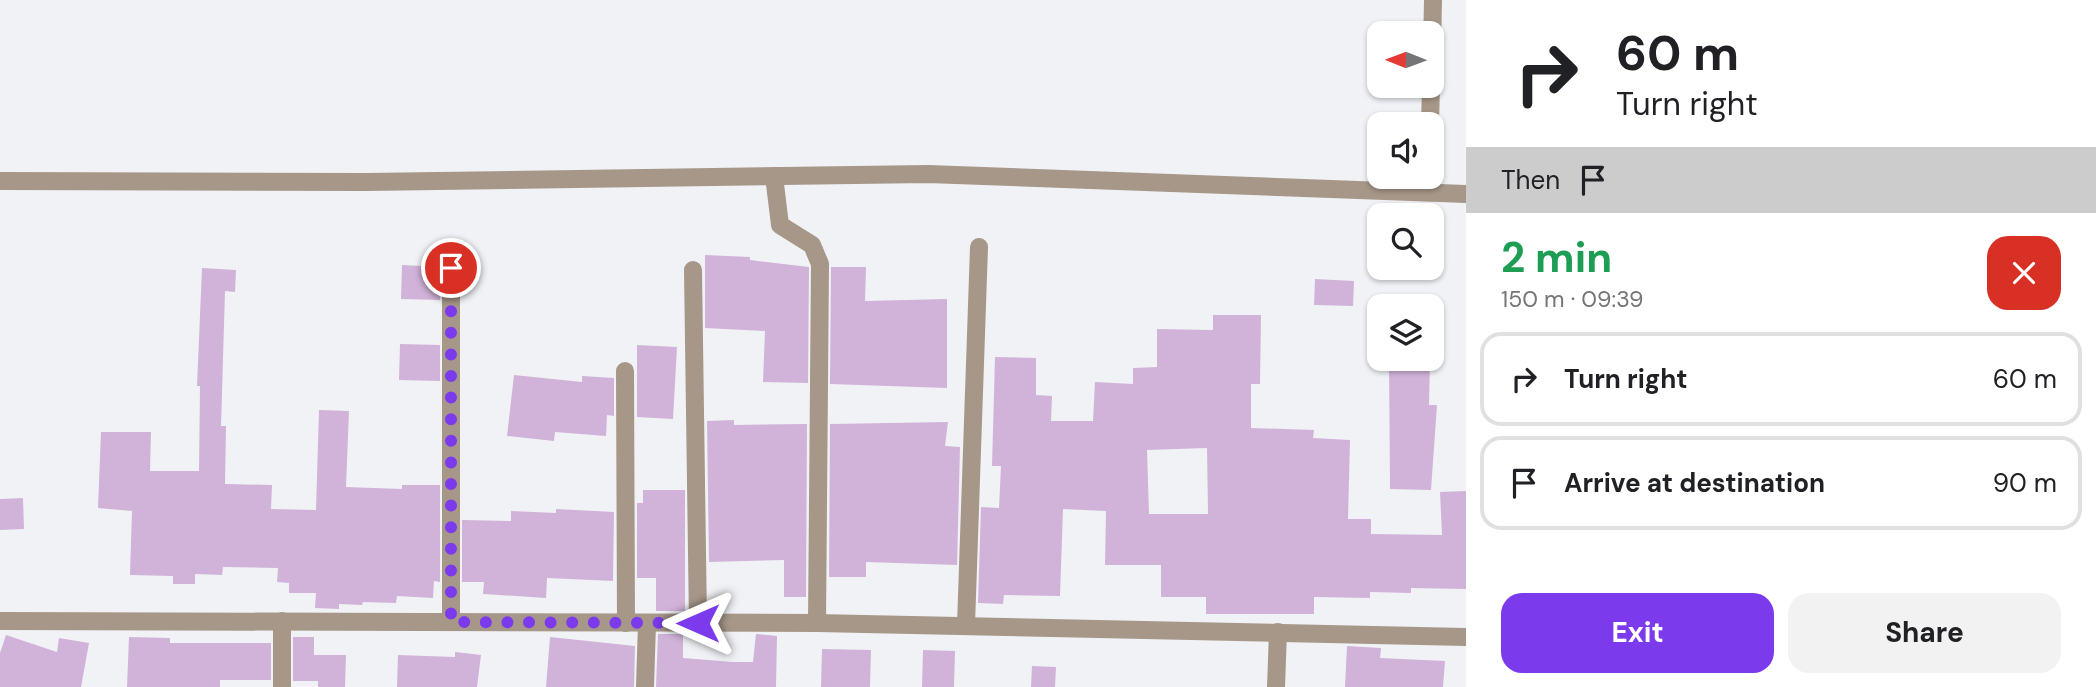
<!DOCTYPE html>
<meta charset="utf-8">
<style>
body{margin:0;font-family:"DM Sans",sans-serif;background:#f2f2f2;color:#202124;height:100vh;display:flex;flex-direction:column;font-size:26px;white-space:nowrap}
*{box-sizing:border-box;margin:0}
p{font-size:23px;color:#757577}
.icon{flex:none;width:38px;height:38px;fill:none;stroke:currentColor;stroke-width:2;stroke-linecap:round;stroke-linejoin:round}
.map{position:relative;flex:1;overflow:hidden}
.details{display:flex;flex-direction:column;background:#fff;width:630px}
.details>*{flex:none}
.banner{background:#fff;color:#202124;overflow:hidden}
.needle{width:46px;rotate:271deg}
.buttons{position:absolute;left:1367px;top:21px;display:grid;gap:14px}
.buttons a{display:grid;place-items:center;width:77px;height:77px;border-radius:14px;background:#fff;box-shadow:0 2px 5px #0004;font-size:35px}
.pin{position:absolute;display:grid;place-items:center;width:60px;height:60px;color:#fff;margin:-30px;border:4px solid #fff;border-radius:50%;box-shadow:0 2px 7px #0007}
.me{position:absolute;width:77px;margin:-38px;rotate:270deg;stroke-linejoin:round;filter:drop-shadow(0 0 5px #0008)}
.turn{display:flex;align-items:center;gap:24px;height:147px;padding:0 35px;font-size:32px}
.turn .icon{width:91px;height:91px;stroke-width:2.5}
.turn b{display:block;font-size:49px;line-height:60px}
.then{display:flex;align-items:center;height:66px;padding:0 35px;background:#0003;gap:14px;font-size:26px}
.round{display:grid;place-items:center;flex:none;width:74px;height:74px;border-radius:21px;background:#f2f2f2}
.head{display:flex;align-items:center;justify-content:space-between;height:119px;padding:0 35px}
h1{font-size:42px;font-weight:700;line-height:52px;color:#1e9e55}
.button{display:flex;gap:14px;margin-top:auto;padding:14px 35px}
.button a{flex:1;height:80px;border-radius:21px;background:#7c3aed;color:#fff;font-size:28px;font-weight:700;line-height:80px;text-align:center}
.button a+a{background:#f2f2f2;color:#202124}
ul{padding:0;list-style:none}
li{display:flex;align-items:center;gap:21px;height:94px;margin:0 14px 10px;padding:0 21px;border:4px solid #e0e0e0;border-radius:21px}
li div{flex:1}
li b{display:block;font-size:26px}
li em{font-style:normal}
main{display:flex;flex:1;min-height:0}
.map>svg:first-child{display:block}
</style>
<main>
<div class="map">
<svg width="1466" height="687" viewBox="0 0 1466 687">
<rect width="100%" height="100%" fill="#f0f2f6"/>
<g fill="#d1b3d9" fill-rule="evenodd">
<polygon points="705,255 750,257 750,260 809,267 808,383 763,382 765,331 705,328"/>
<polygon points="402,265 440,267 440,300 401,299"/>
<polygon points="831,267 866,267 865,301 947,299 947,388 830,384"/>
<polygon points="202,268 236,270 235,292 225,291 221,426 226,426 225,484 272,485 271,509 316,510 319,410 349,411 346,487 402,489 402,485 440,485 440,582 434,581 433,598 397,596 396,603 363,602 362,605 339,604 339,609 315,608 316,593 289,593 289,583 277,582 278,568 223,567 222,575 195,574 195,584 173,584 173,576 130,575 132,511 98,508 101,432 151,432 150,471 199,471 200,386 197,386"/>
<polygon points="1315,279 1354,281 1353,306 1314,305"/>
<path d="M 1213,315 L 1261,315 L 1260,384 L 1251,384 L 1251,428 L 1314,430 L 1313,438 L 1350,440 L 1348,519 L 1371,519 L 1371,534 L 1442,535 L 1440,492 L 1466,491 L 1466,589 L 1411,588 L 1411,593 L 1370,592 L 1370,598 L 1314,597 L 1314,614 L 1206,614 L 1206,597 L 1161,597 L 1161,565 L 1105,565 L 1106,511 L 1063,509 L 1060,596 L 1004,595 L 1003,604 L 978,603 L 981,507 L 999,508 L 1001,466 L 992,466 L 995,357 L 1036,358 L 1036,395 L 1052,396 L 1051,421 L 1093,421 L 1095,382 L 1133,384 L 1133,368 L 1157,367 L 1157,329 L 1213,330 ZM 1207,448 L 1208,514 L 1149,514 L 1147,450 Z"/>
<polygon points="400,344 440,345 440,381 399,380"/>
<polygon points="637,345 677,347 673,419 637,417"/>
<polygon points="1389,359 1430,359 1429,405 1437,405 1431,490 1390,489"/>
<polygon points="514,375 582,382 582,376 614,378 614,416 607,415 606,436 555,432 554,441 507,436"/>
<polygon points="734,420 734,425 807,424 806,597 784,597 784,560 709,562 707,421"/>
<polygon points="948,422 945,446 960,447 957,565 866,562 866,577 829,577 830,424"/>
<polygon points="643,490 685,490 685,611 656,611 656,578 637,578 637,503 643,503"/>
<polygon points="23,498 24,529 0,530 0,499"/>
<polygon points="556,509 614,512 613,581 547,578 546,598 483,594 484,582 462,582 462,520 511,521 511,511 556,513"/>
<polygon points="658,634 683,634 683,658 733,662 753,662 756,634 777,636 776,687 656,687"/>
<polygon points="6,635 57,652 59,638 89,643 81,687 0,687 0,653"/>
<polygon points="129,637 170,638 170,643 271,643 271,680 220,680 220,687 127,687"/>
<polygon points="293,637 314,637 314,655 346,655 345,687 318,687 318,681 293,681"/>
<polygon points="550,637 635,646 634,687 546,687"/>
<polygon points="1347,646 1381,648 1380,658 1445,661 1443,687 1345,687"/>
<polygon points="822,649 871,650 870,687 821,687"/>
<polygon points="923,650 955,651 954,687 922,687"/>
<polygon points="455,652 481,655 477,687 397,687 398,655 455,657"/>
<polygon points="1032,666 1056,667 1055,687 1031,687"/>
</g>
<g fill="none" stroke-linecap="round" stroke-linejoin="round">
<g stroke="#a69788" stroke-width="18">
<polyline points="1432,51 1433,0"/>
<polyline points="1430,124 1431,86"/>
<polyline points="774,176 780,225 812,245 820,264 817,623"/>
<polyline points="0,181 366,182 928,174 1466,194"/>
<polyline points="693,270 698,623"/>
<polyline points="625,371 626,623"/>
<polyline points="0,621 817,623 1466,637"/>
<polyline points="282,621 282,687"/>
<polyline points="451,622 451,268"/>
<polyline points="966,625 979,247"/>
<polyline points="645,687 647,623"/>
<polyline points="1276,687 1278,632"/>
</g>
</g>
<g fill="none" stroke-linecap="round" stroke-linejoin="round">
<polyline stroke="#7c3aed" stroke-width="12" stroke-dasharray="0 21.6" points="451,268 451,622 698,623"/>
</g>
</svg>
<div class="buttons">
<a><svg class="needle" viewBox="-14 -14 28 28"><path d="M0-13l5 13h-10z" fill="#e53935"/><path d="M0 13l5-13h-10z" fill="#757577"/></svg></a>
<a><svg class="icon" aria-label="sound" viewBox="0 0 24 24"><path d="M4 9h4l5-4v14l-5-4H4zM17 9q2 3 0 6"/></svg></a>
<a><svg class="icon" aria-label="search" viewBox="0 0 24 24"><circle cx="10" cy="10" r="6"/><path d="M15 15l6 6"/></svg></a>
<a><svg class="icon" aria-label="layers" viewBox="0 0 24 24"><path d="M12 4l9 5-9 5-9-5zM3 14l9 5 9-5"/></svg></a>
</div>
<div class="pin" style="left:451px;top:268px;background:#d93025"><svg class="icon" aria-label="arrive" viewBox="0 0 24 24"><path d="M6 21V4h12l-3 4 3 4H6"/></svg></div>
<svg class="me" style="left:698px;top:623px" viewBox="-20 -20 40 40"><path d="M0-17L14 15 0 8-14 15z" fill="#7c3aed" stroke="#fff" stroke-width="4"/></svg>
</div>
<section class="details">
<div class="banner">
<div class="turn"><svg class="icon" aria-label="right" viewBox="0 0 24 24"><path d="M7 20v-9h11M14 6l5 5-5 5"/></svg><div><b>60 m</b>Turn right</div></div>
<div class="then">Then<svg class="icon" aria-label="arrive" viewBox="0 0 24 24"><path d="M6 21V4h12l-3 4 3 4H6"/></svg></div>
</div>
<div class="head"><div><h1>2 min</h1><p>150 m · 09:39</p></div><a class="round" style="background:#d93025;color:#fff"><svg class="icon" aria-label="close" viewBox="0 0 24 24"><path d="M6 6l12 12M18 6L6 18"/></svg></a></div>
<ul>
<li><svg class="icon" aria-label="right" viewBox="0 0 24 24"><path d="M7 20v-9h11M14 6l5 5-5 5"/></svg><div><b>Turn right</b></div><em>60 m</em></li>
<li><svg class="icon" aria-label="arrive" viewBox="0 0 24 24"><path d="M6 21V4h12l-3 4 3 4H6"/></svg><div><b>Arrive at destination</b></div><em>90 m</em></li>
</ul>
<div class="button"><a>Exit</a><a>Share</a></div>
</section>
</main>
